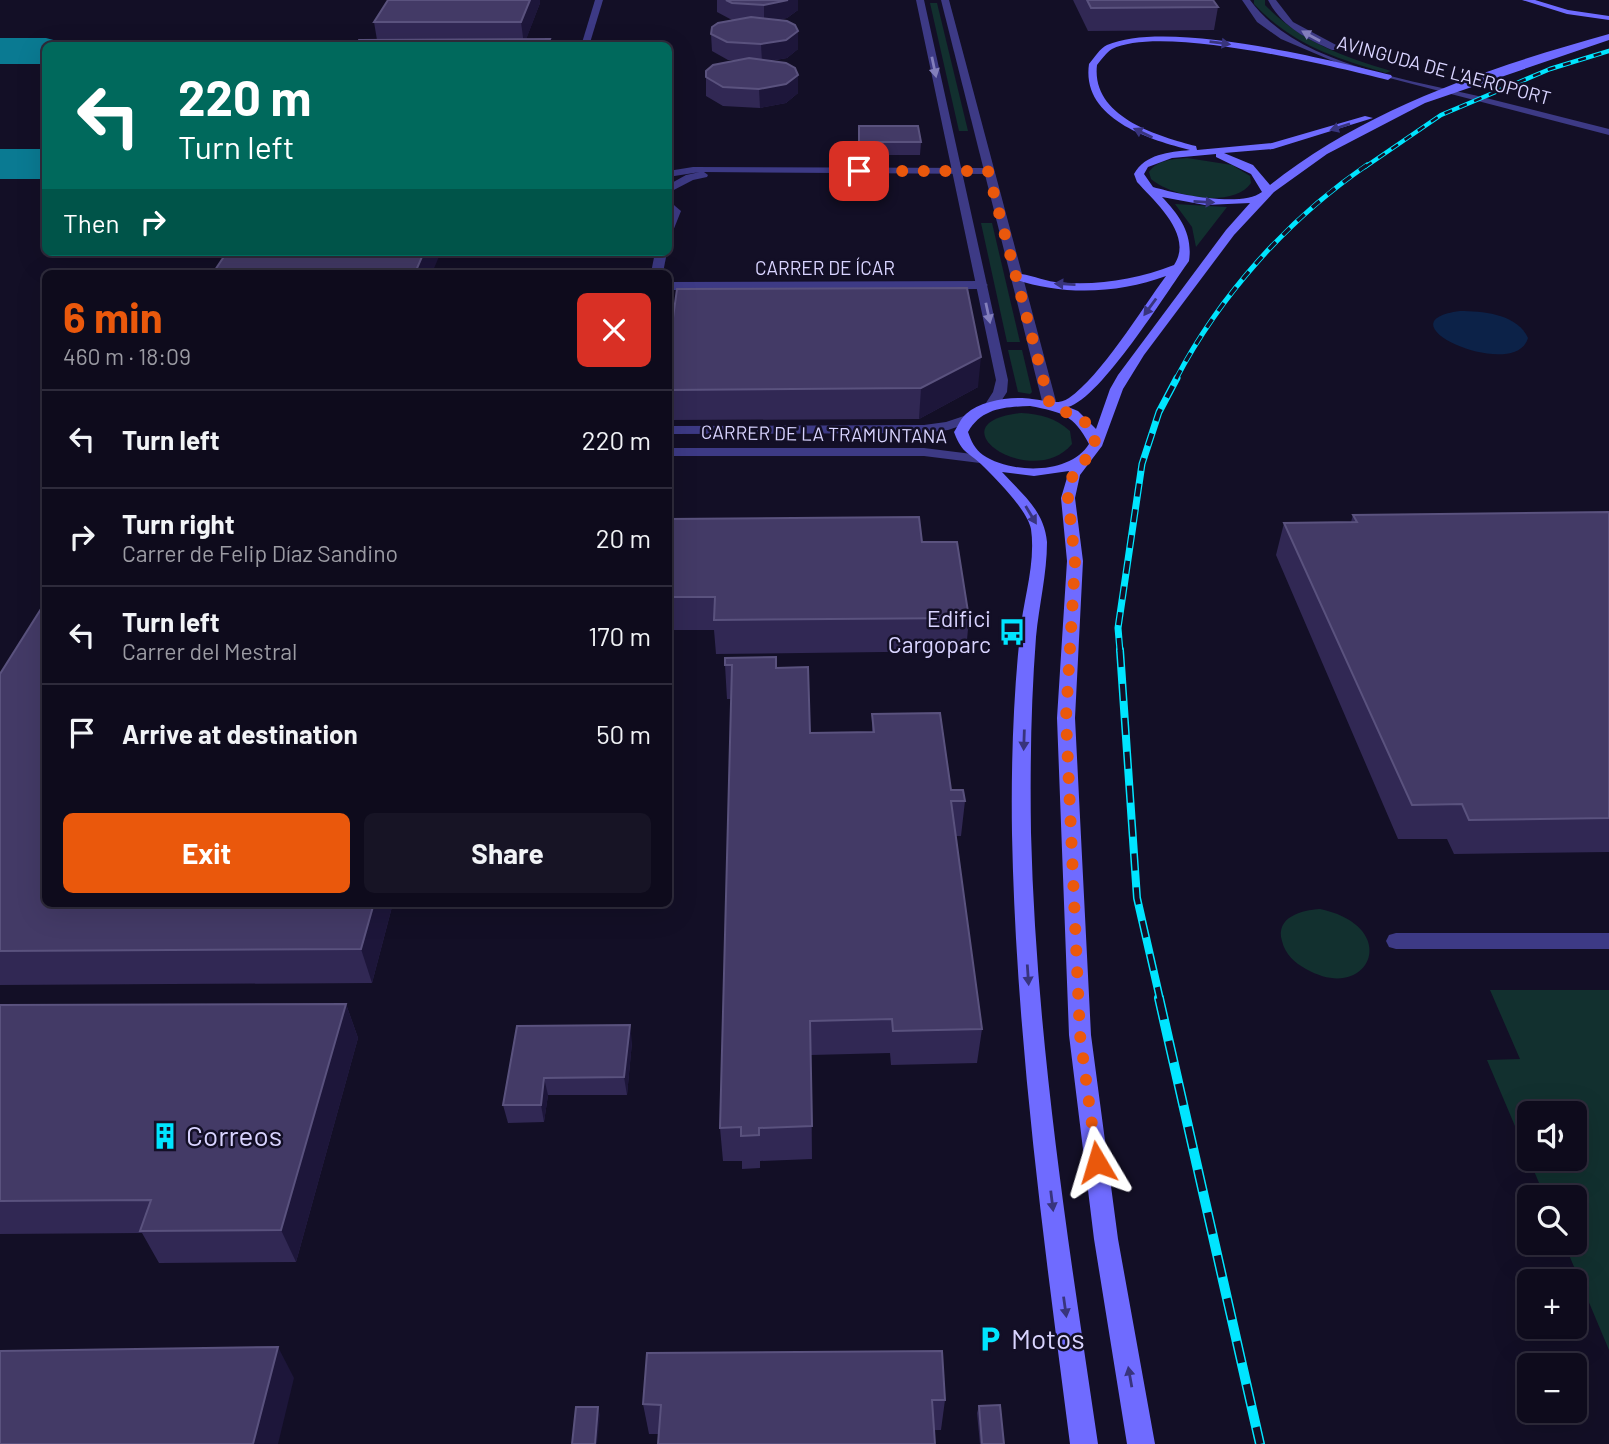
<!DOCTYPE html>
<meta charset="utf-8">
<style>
body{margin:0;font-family:Barlow,sans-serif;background:#171425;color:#f1f3f6;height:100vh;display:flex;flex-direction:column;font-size:26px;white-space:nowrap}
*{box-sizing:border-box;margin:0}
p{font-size:23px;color:#9b9ba3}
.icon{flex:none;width:38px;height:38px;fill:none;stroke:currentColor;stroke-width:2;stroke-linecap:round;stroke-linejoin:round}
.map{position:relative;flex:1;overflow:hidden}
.side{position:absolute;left:42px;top:270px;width:630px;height:637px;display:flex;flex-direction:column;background:#0e0b1c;border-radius:10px;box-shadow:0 7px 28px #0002,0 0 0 2px #2e2b3b}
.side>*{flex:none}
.guide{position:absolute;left:42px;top:42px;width:630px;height:214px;border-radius:10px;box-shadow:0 7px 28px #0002,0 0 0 2px #2e2b3b;background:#00695c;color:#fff;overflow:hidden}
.fabs{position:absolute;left:1517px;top:1101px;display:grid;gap:14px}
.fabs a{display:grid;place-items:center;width:70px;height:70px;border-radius:10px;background:#0e0b1c;box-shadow:0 7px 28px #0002,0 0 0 2px #2e2b3b;font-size:35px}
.pin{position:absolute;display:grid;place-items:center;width:60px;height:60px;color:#fff;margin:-30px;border-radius:14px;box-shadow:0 4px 10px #0006}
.me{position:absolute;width:77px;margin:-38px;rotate:353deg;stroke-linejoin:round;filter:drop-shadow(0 0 5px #0008)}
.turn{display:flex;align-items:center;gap:24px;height:147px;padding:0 21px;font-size:32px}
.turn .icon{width:91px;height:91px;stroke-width:2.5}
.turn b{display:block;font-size:49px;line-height:60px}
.then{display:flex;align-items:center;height:66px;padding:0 21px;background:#0003;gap:14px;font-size:26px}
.round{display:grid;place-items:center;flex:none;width:74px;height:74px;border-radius:10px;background:#171425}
.headline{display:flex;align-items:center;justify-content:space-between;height:119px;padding:0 21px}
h1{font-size:42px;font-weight:700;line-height:52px;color:#ea580c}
.cta{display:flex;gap:14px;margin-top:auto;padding:14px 21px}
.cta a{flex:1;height:80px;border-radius:10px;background:#ea580c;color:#fff;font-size:28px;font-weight:700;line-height:80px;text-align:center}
.cta a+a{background:#171425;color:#f1f3f6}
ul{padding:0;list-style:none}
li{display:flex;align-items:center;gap:21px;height:98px;padding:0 21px;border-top:2px solid #2e2b3b}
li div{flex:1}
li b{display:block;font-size:26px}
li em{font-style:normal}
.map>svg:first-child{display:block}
</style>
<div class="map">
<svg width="1609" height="1444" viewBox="0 0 1609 1444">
<rect width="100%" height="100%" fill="#130f26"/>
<g fill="#12302f" fill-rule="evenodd">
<path d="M 1254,0 L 1265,0 L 1265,5 C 1301,42 1342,56 1391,71 L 1386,73 C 1333,57 1293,45 1254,4 Z"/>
<polygon points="930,3 937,3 968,131 959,131"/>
<path d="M 1187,158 L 1232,165 L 1250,176 L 1251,183 C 1233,209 1172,197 1151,179 L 1149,172 C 1157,160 1173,159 1187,158 Z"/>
<polygon points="1175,204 1227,207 1196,247 1192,227"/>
<polygon points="981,223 992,223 1020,342 1007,342"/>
<polygon points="1008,350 1022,350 1032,392 1030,394 1018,392"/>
<path d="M 1021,413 C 1041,414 1055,418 1070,431 L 1072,444 C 1032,492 930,423 1021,413 Z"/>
<path d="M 1320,909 C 1404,927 1369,1005 1306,969 C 1295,963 1285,954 1282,941 C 1275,917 1302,910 1320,909 Z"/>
<path d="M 1490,990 L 1609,990 L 1609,1350 L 1564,1243 L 1575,1242 L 1575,1197 L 1545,1197 L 1487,1060 L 1520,1059 ZM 1530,1113 L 1575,1113 L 1575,1158 L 1530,1158 Z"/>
</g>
<path fill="#0c2248" d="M 1460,311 C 1483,311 1517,314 1528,338 C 1515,383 1376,322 1460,311 Z"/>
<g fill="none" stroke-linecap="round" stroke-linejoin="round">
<g fill="#0a7a92" fill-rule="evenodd">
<polygon points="0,38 46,38 61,42 63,46 46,46 46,64 0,64"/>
<rect x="0" y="149" width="46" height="30"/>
</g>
<g fill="#3d3a85" fill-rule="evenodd">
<polygon points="595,0 603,0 589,46 581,46"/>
<polygon points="693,167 988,168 993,171 988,174 704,172 708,175 707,177 693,180 668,193 668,185 686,175 700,172 668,177 668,171"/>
<polygon points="668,200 681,211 673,231 668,234"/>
<polygon points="655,252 667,252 663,273 651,273"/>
<polygon points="668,282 982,281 988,285 982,289 668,290"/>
<polygon points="967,415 974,419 972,422 948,430 924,433 668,434 668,426 924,425 946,422"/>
<polygon points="668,448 924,448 980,455 987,459 980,463 924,456 668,456"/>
<polygon points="1396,933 1609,933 1609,949 1396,949 1389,947 1386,941 1389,935"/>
</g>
<g fill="#3d3a85" fill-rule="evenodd">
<polygon points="916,0 924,0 1008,380 1007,392 996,409 991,410 984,406 993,392 996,380"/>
<polygon points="941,0 949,0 1057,405 1055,408 1045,408 1043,405"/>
<path d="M 1242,0 L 1250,0 C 1296,64 1406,79 1478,96 C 1522,107 1565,118 1609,129 L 1609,135 L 1347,67 L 1281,39 L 1257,22 Z"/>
<path d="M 1268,0 L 1276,0 L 1293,22 L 1338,46 L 1338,50 L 1332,50 C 1306,38 1282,27 1268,0 Z"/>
</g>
<g fill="#6f6bff" fill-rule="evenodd">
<polygon points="1522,0 1535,0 1568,10 1609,16 1609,20 1567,14"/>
<path d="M 1609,34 L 1609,40 L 1425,103 L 1327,154 L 1274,192 L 1234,235 L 1144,355 L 1123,389 L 1102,446 L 1080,475 L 1075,498 L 1083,561 L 1075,718 L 1091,1035 L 1118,1239 L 1155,1444 L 1127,1444 L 1094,1239 L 1069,1035 L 1057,718 L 1067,561 L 1061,498 L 1069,471 L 1034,476 L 1002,472 C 1022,494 1044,510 1047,542 C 1047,574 1039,605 1036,637 C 1031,702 1030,767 1031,833 C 1036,1038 1068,1241 1098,1444 L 1070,1444 C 1044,1242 1016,1039 1012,834 C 1011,768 1013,700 1020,634 C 1023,600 1036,564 1031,529 C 1027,510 998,481 984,467 C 969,451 963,456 954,432 C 958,426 961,418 966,414 C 982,400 1012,396 1032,399 C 1045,400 1057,406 1069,398 C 1101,376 1141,310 1166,276 C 1118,294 1060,296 1012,278 L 1012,274 C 1025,272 1041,280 1055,282 C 1097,286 1135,280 1174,265 C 1194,235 1155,202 1137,182 L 1134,174 C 1145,154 1169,152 1190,150 C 1150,140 1081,119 1089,64 C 1094,58 1100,48 1107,45 C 1167,19 1326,59 1391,75 L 1392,77 L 1388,80 C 1331,66 1162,24 1112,49 C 1107,52 1101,60 1097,65 C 1091,117 1158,136 1196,146 L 1197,150 L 1272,143 L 1365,116 L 1373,118 L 1273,149 L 1224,153 L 1253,165 L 1270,185 C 1366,108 1491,67 1609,34 ZM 1216,154 L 1216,157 L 1251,174 L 1262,192 C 1241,208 1177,194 1153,187 L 1144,174 L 1148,167 L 1172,158 ZM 1162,197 L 1205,205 L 1250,203 L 1226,230 L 1118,375 L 1110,389 L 1096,429 L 1078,411 L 1068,407 C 1101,398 1166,293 1189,261 C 1193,234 1180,216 1162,197 ZM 1030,406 C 1062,412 1074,415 1089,444 C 1070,475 1011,474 983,455 C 975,449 971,441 968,432 C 982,408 1004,407 1030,406 Z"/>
</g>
<defs>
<polyline id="rail-far4" points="1365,167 1441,115 1550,69 1609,51"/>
<path id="rail-far3" d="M 1176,379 C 1220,295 1288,219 1367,165"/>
<polyline id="rail-far2" points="1120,651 1118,628 1142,464 1159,412 1177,378"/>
<polyline id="rail-far1" points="1120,650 1137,898 1160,999"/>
<polyline id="rail" points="1159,998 1260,1444"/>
</defs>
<use href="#rail-far4" stroke="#00e5ff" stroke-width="4.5"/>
<use href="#rail-far3" stroke="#00e5ff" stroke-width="5"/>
<use href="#rail-far2" stroke="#00e5ff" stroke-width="7"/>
<use href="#rail-far1" stroke="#00e5ff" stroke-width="8"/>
<use href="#rail" stroke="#00e5ff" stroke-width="10"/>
<use href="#rail-far4" stroke="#130f26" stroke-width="2.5" stroke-dasharray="8" stroke-linecap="butt"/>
<use href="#rail-far3" stroke="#130f26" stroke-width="3.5" stroke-dasharray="10" stroke-linecap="butt"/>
<use href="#rail-far2" stroke="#130f26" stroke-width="4.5" stroke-dasharray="13" stroke-linecap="butt"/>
<use href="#rail-far1" stroke="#130f26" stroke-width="5" stroke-dasharray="17" stroke-linecap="butt"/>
<use href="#rail" stroke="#130f26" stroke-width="7" stroke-dasharray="22" stroke-linecap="butt"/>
</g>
<g fill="#312854">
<polygon points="530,0 540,0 540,3 526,39 377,40 374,22"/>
<polygon points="717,0 798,0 798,10 787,18 777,20 798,49 787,58 770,61 798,75 798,93 786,103 760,108 723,106 706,96 706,71 736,60 728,60 712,51 711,34 732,20 717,12"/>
<polygon points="1073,0 1213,0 1218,7 1214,30 1088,31"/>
<polygon points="859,126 921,142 920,155 859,155"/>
<polygon points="668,354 978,387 919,419 668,420"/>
<polygon points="1609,512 1609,852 1454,854 1447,839 1398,839 1276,555 1284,523 1351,522 1353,515"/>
<polygon points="668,519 922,542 969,618 966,651 716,654 714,630 668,630"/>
<polygon points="725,665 776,668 810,733 872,732 872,714 951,790 965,801 961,836 956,836 982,1029 977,1063 891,1065 890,1053 811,1055 812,1159 760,1161 760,1168 742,1169 742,1161 723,1161 720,1128 731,699 727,699"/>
<polygon points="0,674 46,903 393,903 372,983 0,985"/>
<polygon points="346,1004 358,1038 296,1262 159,1263 142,1233 0,1234 0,1005"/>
<polygon points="517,1026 632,1042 627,1095 548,1095 544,1122 508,1123 503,1105"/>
<polygon points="945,1400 941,1430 659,1434 649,1434 643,1404"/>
<polygon points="979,1406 1004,1444 980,1444 977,1413"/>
</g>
<g fill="#1d163a">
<polygon points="530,0 540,0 540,3 524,45 521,22"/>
<polygon points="788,0 798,0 798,10 787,18 764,22 764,5"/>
<polygon points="798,31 798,49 787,58 762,62 761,44"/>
<polygon points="798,75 798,93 786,103 760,108 759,89"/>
<polygon points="424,252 441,252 432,273 415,273"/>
<polygon points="981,357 978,387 919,419 921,388"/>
<polygon points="374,903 393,903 372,983 361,949"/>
<polygon points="346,1004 358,1038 296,1262 281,1230"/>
<polygon points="630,1025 632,1042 627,1095 624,1077"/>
<polygon points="544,1078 548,1095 544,1122 541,1105"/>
<polygon points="278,1347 294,1378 278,1444 253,1444"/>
<polygon points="598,1407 600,1415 597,1444 595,1444"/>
</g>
<g fill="#433a66" stroke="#5a527e" stroke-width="2">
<polygon points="388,0 530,0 521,22 374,22"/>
<polygon points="726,0 788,0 764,5 732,3"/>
<polygon points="1087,0 1213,0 1218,7 1091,8"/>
<polygon points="751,17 787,21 795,25 798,31 786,40 761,44 727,42 711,34 712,27 718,23"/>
<polygon points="550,39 547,46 356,46 359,40"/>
<polygon points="749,58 786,63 795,68 798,75 786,84 759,89 723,87 706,77 706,71 713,65"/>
<polygon points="859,126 918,126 921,142 859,142"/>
<polygon points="227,252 424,252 415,273 213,273"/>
<polygon points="967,288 981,357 921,388 668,390 668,354 677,289"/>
<polygon points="1609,512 1609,818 1469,820 1462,804 1412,805 1284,523 1357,522 1353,515"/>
<polygon points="919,517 922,542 957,542 969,618 714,620 715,597 668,597 668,519"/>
<polygon points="46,601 46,903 374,903 361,949 0,951 0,674"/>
<polygon points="776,657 776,668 808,667 810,733 874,732 872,714 940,713 951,790 963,790 965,801 951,801 982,1029 893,1031 892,1019 810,1021 812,1126 759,1128 759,1135 741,1136 741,1127 720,1128 732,665 725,665 725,658"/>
<polygon points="346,1004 281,1230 140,1231 151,1200 0,1201 0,1005"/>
<polygon points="630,1025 624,1077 544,1078 541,1105 503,1105 517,1026"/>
<polygon points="278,1347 253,1444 0,1444 0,1351"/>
<polygon points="942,1351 945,1400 932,1400 935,1444 658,1444 661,1405 643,1404 647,1353"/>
<polygon points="1000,1405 1004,1444 982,1444 979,1406"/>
<polygon points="576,1407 598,1407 595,1444 572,1444"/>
</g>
<defs><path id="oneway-solid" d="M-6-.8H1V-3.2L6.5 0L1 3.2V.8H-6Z" transform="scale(1.75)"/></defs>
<g fill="#837fbc">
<use href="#oneway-solid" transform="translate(1311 36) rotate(-151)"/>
<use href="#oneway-solid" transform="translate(934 67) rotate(78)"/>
<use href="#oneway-solid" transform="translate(988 313) rotate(78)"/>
</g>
<g fill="#38347d">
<use href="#oneway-solid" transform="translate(1220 43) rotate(7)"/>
<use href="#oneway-solid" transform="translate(1340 127) rotate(162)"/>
<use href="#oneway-solid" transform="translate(1143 133) rotate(-154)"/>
<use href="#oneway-solid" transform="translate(1204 202) rotate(3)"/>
<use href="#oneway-solid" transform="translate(1065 284) rotate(-177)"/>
<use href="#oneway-solid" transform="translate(1150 307) rotate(126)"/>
<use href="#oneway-solid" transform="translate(1031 515) rotate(59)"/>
<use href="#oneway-solid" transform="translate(1024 740) rotate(92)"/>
<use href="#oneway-solid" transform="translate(1028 975) rotate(86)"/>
<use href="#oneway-solid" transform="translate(1052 1201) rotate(83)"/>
<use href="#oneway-solid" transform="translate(1065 1307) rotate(82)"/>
<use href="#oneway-solid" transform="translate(1130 1377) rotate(-100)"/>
</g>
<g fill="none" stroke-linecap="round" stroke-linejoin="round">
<polyline stroke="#ea580c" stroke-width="12" stroke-dasharray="0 21.6" points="859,171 988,171 1050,405 1083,420 1092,430 1095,442 1090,454 1073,475 1069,486 1068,498 1075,561 1066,718 1080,1035 1097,1162"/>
</g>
<defs>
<symbol id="bus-bare" viewBox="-9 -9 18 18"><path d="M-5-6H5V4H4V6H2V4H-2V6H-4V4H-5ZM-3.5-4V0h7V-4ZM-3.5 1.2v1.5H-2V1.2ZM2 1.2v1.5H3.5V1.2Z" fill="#00e5ff" stroke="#130f26" stroke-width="2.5" paint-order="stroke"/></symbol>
<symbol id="building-bare" viewBox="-9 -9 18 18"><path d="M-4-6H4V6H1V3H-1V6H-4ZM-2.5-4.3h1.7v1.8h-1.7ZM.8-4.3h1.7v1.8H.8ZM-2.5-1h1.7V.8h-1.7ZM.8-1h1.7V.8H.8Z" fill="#00e5ff" stroke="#130f26" stroke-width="2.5" paint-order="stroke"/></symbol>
<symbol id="parking-bare" viewBox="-9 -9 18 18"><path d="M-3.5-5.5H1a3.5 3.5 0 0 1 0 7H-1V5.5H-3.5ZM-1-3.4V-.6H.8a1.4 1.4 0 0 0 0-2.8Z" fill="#00e5ff" stroke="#130f26" stroke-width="2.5" paint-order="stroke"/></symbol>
</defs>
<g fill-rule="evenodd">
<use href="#bus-bare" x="993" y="613" width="38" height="38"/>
<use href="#building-bare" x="146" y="1117" width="38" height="38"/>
<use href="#parking-bare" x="971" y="1320" width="38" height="38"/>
</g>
<g text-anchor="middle" stroke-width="5" stroke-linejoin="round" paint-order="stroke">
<g font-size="19" fill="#d9d4ff" stroke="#130f26">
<text transform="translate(1444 70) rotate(15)" y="7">AVINGUDA DE L'AEROPORT</text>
<text x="825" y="275">CARRER DE ÍCAR</text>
<text transform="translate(824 434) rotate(1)" y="7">CARRER DE LA TRAMUNTANA</text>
</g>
<g font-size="23" fill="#d9d4ff" stroke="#130f26" text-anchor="end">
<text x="991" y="627">Edifici<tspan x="991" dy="26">Cargoparc</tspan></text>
</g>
<g font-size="28" fill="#d9d4ff" stroke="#130f26" text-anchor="start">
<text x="186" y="1146">Correos</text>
<text x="1011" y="1349">Motos</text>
</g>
</g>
</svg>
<div class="fabs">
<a><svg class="icon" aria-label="sound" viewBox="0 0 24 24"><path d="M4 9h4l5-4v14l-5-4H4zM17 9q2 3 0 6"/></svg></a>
<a><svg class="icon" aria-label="search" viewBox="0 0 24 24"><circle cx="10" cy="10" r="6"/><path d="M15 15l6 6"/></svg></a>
<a>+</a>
<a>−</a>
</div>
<div class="pin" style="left:859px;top:171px;background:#d93025"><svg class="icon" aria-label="arrive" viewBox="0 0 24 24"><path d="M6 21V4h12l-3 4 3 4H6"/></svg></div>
<svg class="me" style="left:1097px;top:1162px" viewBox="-20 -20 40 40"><path d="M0-17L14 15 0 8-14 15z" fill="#ea580c" stroke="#fff" stroke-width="4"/></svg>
<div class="guide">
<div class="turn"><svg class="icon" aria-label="left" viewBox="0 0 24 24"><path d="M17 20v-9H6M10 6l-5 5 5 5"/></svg><div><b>220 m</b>Turn left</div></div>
<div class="then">Then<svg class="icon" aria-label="right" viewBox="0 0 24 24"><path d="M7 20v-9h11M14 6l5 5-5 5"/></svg></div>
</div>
<section class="side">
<div class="headline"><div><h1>6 min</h1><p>460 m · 18:09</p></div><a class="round" style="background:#d93025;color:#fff"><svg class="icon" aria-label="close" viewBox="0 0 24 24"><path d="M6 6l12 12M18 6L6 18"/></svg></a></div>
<ul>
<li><svg class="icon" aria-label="left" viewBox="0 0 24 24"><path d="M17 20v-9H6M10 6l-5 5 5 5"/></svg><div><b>Turn left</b></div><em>220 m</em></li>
<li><svg class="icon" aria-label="right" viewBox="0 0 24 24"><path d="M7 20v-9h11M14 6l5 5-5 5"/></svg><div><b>Turn right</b><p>Carrer de Felip Díaz Sandino</p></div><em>20 m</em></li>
<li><svg class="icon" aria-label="left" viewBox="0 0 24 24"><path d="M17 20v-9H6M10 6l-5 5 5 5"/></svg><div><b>Turn left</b><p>Carrer del Mestral</p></div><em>170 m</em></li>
<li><svg class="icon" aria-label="arrive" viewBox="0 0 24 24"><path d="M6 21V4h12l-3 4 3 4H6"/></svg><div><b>Arrive at destination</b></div><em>50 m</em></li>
</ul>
<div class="cta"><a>Exit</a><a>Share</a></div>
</section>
</div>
